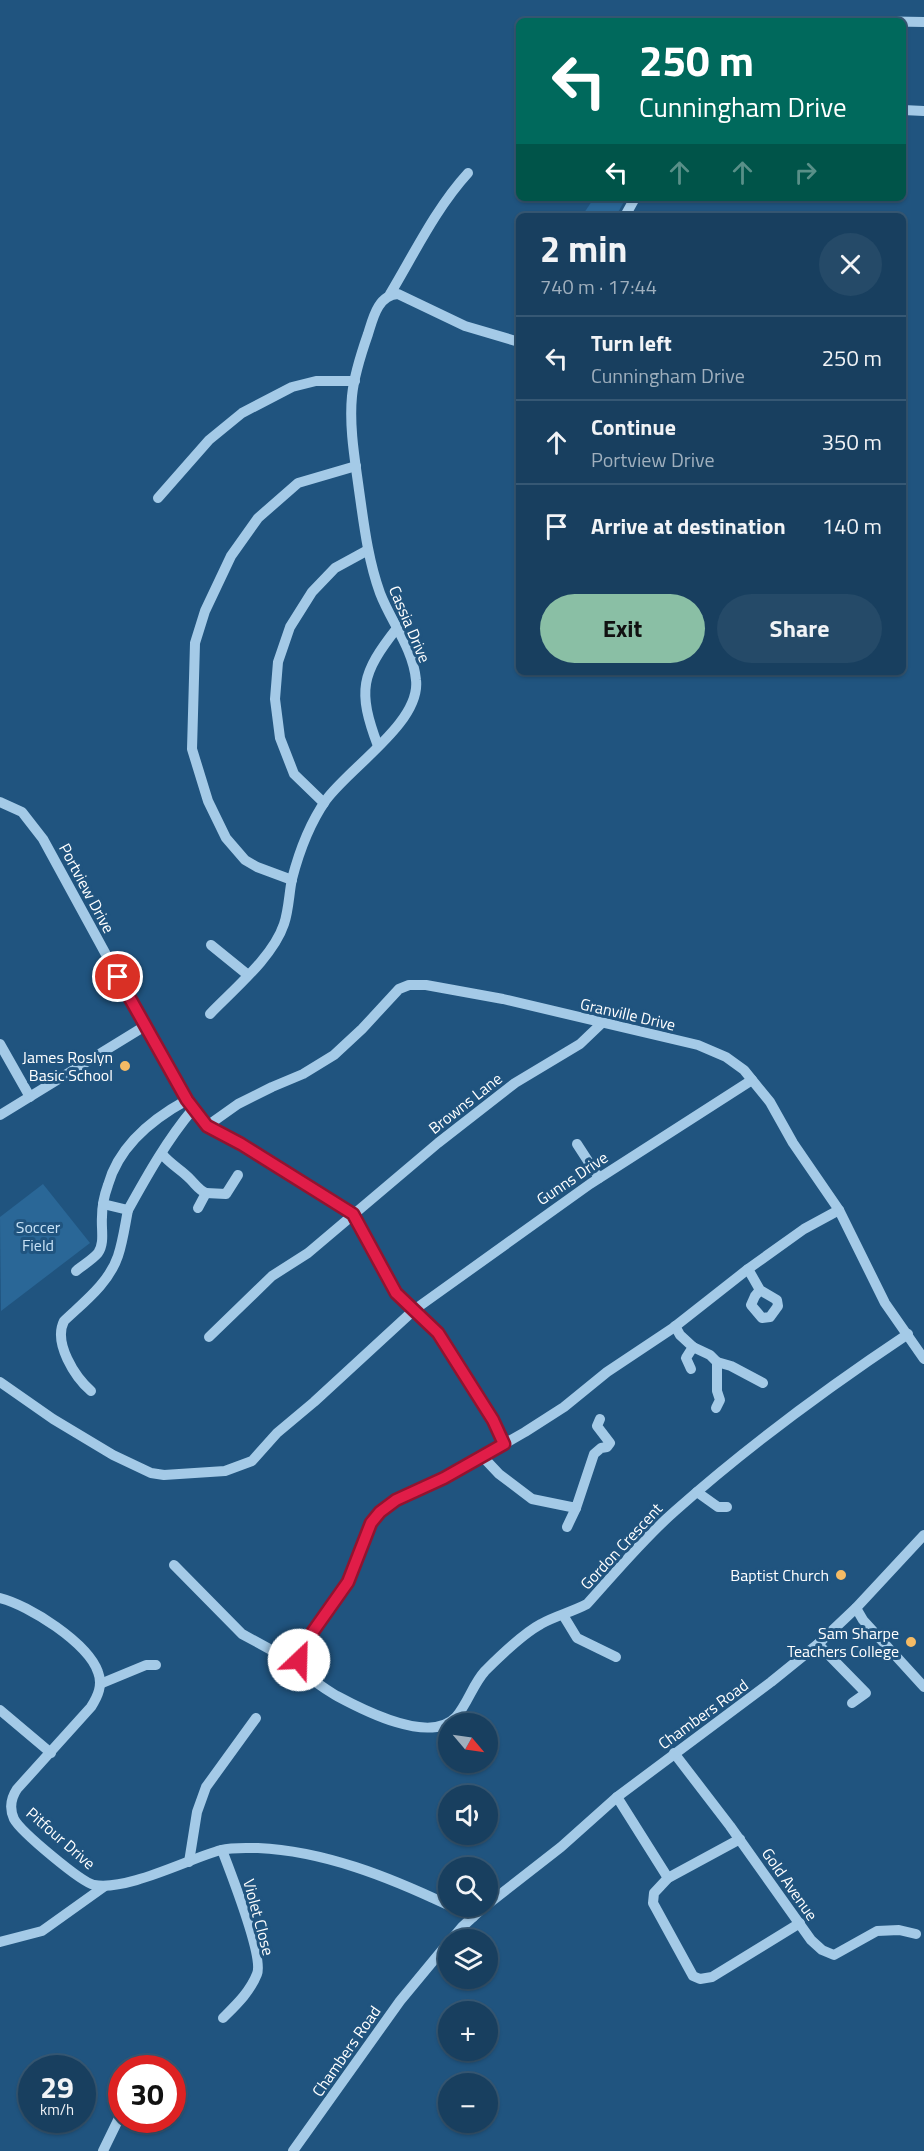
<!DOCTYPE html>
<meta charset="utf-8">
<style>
body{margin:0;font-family:"Titillium Web",sans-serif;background:#254a68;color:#f1f3f6;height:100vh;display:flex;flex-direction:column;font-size:22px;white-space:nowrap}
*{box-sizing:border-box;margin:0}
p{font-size:20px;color:#9fafbd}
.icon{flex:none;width:33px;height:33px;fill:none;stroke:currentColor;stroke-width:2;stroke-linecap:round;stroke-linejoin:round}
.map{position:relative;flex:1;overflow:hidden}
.sheet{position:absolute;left:516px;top:213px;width:390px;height:462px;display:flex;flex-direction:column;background:#183f5f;border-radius:9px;box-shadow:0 2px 4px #0004,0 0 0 2px #365874}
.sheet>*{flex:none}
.guide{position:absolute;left:516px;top:18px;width:390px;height:183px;border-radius:9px;box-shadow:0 2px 4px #0004,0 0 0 2px #365874;background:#00695c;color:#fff;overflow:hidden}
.needle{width:39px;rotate:119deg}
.fabs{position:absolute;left:438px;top:1713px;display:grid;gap:12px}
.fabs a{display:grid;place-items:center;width:60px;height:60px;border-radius:50%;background:#183f5f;box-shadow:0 2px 4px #0004,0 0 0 2px #365874;font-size:30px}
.speed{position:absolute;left:18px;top:2055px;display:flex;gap:12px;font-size:30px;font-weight:700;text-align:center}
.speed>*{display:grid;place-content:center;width:78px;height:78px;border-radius:50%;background:#183f5f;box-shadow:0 2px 4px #0004,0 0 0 2px #365874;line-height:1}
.speed small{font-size:15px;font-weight:400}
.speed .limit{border:9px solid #d22;background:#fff;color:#111}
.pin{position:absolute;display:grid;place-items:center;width:51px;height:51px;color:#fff;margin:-26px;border:3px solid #fff;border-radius:50%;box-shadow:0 2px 6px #0007}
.me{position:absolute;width:66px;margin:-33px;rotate:24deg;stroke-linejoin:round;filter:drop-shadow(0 0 4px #0008)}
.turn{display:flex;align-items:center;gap:21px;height:126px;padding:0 24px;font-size:27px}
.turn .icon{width:78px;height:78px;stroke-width:2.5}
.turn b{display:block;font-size:42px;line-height:51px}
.lanes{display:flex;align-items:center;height:57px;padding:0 24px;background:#0003;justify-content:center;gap:30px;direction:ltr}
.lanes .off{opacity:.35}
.round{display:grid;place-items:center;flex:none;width:63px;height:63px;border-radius:32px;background:#254a68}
.overview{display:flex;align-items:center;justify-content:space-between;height:102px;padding:0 24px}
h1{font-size:36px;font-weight:700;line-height:45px}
.primary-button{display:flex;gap:12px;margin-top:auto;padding:12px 24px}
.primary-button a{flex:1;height:69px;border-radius:36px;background:#8abfa5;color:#111;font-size:24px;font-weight:700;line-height:69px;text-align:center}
.primary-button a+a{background:#254a68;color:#f1f3f6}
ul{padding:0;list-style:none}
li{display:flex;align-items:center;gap:18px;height:84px;padding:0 24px;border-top:2px solid #365874}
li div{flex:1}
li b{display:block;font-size:22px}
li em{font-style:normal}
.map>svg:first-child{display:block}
</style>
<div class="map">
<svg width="924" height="2151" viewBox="0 0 924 2151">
<rect width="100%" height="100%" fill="#20547f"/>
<g fill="#2a6797">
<polygon points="594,198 626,198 616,216 582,216"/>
<polygon points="43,1184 90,1243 1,1311 0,1217"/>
</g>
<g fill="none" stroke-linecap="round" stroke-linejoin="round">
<g stroke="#a4cae7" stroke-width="10">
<polyline points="867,21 924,22"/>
<polyline points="903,110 924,111"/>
<polyline points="625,216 635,198"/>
<path d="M 390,294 C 414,254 436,208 468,173"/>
<polyline points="158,498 209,440 242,413 292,387 316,381 355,381"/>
<path d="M 378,746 C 357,690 361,674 397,628"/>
<polyline points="0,802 22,812 43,839 145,1026 193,1109 207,1126 241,1144 353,1214 396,1293 438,1333 493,1420 504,1444"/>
<polyline points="324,803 294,774 280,738 275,699 278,662 290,627 312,592 335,568 368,550"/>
<polyline points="292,880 257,867 245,860 226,838 208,801 192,749 195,643 205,611 231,556 258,518 298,483 356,466"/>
<polyline points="211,945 248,975"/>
<path d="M 210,1014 C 234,989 273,957 284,924 C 289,909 289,893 292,879 C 299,852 310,823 326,800 C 350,767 421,722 416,680 C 413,648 391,622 380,593 C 368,560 364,525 359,490 C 355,460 349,427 352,396 C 354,375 361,354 368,334 C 373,318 378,295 398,294 L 465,326 L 519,342"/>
<polyline points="0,1044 30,1097"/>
<polyline points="0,1115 145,1026"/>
<polyline points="207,1126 238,1104 272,1087 303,1074 334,1055 362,1029 399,989 409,985 426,985 503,999 698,1045 726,1057 744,1070 770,1102 793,1143 839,1210 885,1303 924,1359"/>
<polyline points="577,1144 599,1178"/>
<path d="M 162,1154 C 171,1165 182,1170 191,1180 C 196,1185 199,1190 206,1193 L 198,1208"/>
<polyline points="206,1193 226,1194 238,1175"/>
<path d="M 128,1210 C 148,1174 167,1140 193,1109"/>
<path d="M 839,1210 L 804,1229 L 748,1269 L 673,1328 L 607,1372 L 564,1407 L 525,1432 L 444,1478 L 396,1500 L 380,1512 L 371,1523 L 348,1582 L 300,1650 C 298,1674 319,1685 337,1696 C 363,1710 430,1745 456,1717 C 468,1703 473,1684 485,1671 C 499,1657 524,1633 541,1624 C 555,1616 572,1612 587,1604 C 615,1573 643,1539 675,1511 C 748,1446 827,1388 908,1334"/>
<polyline points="748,1269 760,1290 755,1296 751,1305 762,1318 770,1317 778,1306 777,1300 760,1290"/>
<path d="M 76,1271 C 83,1265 92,1260 98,1253 C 105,1243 101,1229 102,1217 C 102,1207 104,1196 108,1185 C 119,1146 152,1119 187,1100"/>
<polyline points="675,1326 680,1335 693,1347 686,1358 691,1369"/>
<polyline points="209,1337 272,1276 308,1253 438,1143 515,1083 580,1044 602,1023"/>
<polyline points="693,1347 710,1355 717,1362 717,1391 720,1400 716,1408"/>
<polyline points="717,1362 731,1366 763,1383"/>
<polyline points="0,1382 53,1419 113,1455 151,1473 164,1475 225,1471 252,1461 277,1433 314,1402 414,1310 590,1184 752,1080"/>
<path d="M 91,1391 C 75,1377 53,1343 64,1321 C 84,1302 109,1283 118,1256 C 123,1241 125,1225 128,1210 L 103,1204"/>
<polyline points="482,1456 499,1474 532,1499 576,1508 594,1454 601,1448 607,1447 610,1443 597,1426 600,1419"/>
<polyline points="697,1492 718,1507 727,1507"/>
<polyline points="567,1527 576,1508"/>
<polyline points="174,1565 242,1634 284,1657 291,1660 299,1660"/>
<path d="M 0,1598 C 29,1605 88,1643 98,1672 C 103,1685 98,1696 91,1707 L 17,1789 C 11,1798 9,1808 14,1819 C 21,1832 81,1882 94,1885 C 128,1891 188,1859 221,1850 C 233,1847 245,1848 258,1848 C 324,1851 389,1877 448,1905"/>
<polyline points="856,1608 863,1620 924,1687"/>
<polyline points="563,1615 577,1638 616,1657"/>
<polyline points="818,1644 866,1693 852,1703"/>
<polyline points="100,1684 146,1665 156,1665"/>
<polyline points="0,1710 51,1753"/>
<polyline points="674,1753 730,1826 811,1940 822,1950 834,1955 877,1931 899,1930 916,1934"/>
<polyline points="617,1797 668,1878"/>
<polyline points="740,1839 668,1878 654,1893 653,1903 693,1976 700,1979 712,1977 800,1923"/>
<path d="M 222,1850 C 230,1871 264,1957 257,1974 C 250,1992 236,2005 223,2018"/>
<polyline points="189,1862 197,1812 206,1787 256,1718"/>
<polyline points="488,1904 561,1847 617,1797 771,1682 818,1644 856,1608 924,1535"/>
<polyline points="451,1906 473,1917"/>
<polyline points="451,1940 462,1927 485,1906"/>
<polyline points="0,1942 42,1931 105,1886"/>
<polyline points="103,2151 121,2114"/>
<polyline points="293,2151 400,2001 448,1943"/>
</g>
</g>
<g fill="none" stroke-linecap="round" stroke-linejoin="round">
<defs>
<polyline id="route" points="118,977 187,1100 207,1126 241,1144 353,1214 396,1293 438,1333 493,1420 504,1444 444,1478 396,1500 380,1512 371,1523 348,1582 300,1650 299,1660"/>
</defs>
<use href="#route" stroke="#92132f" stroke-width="15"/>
<use href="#route" stroke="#e11d48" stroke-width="10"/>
</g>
<g fill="#f5bb65" stroke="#20547f" stroke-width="2">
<circle cx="125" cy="1066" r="6"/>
<circle cx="841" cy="1575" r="6"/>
<circle cx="911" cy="1642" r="6"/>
</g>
<g text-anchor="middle" stroke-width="6" stroke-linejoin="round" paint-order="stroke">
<g font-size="16" fill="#fff" stroke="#20547f">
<text transform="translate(410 624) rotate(67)" y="6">Cassia Drive</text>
<text transform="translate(87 888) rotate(62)" y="6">Portview Drive</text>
<text transform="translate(628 1014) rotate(13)" y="6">Granville Drive</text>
<text transform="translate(465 1103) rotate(-38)" y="6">Browns Lane</text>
<text transform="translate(572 1178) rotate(-34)" y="6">Gunns Drive</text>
<text transform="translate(621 1546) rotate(-47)" y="6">Gordon Crescent</text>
<text transform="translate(703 1714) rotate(-36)" y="6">Chambers Road</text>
<text transform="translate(61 1838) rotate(41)" y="6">Pitfour Drive</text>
<text transform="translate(790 1884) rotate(55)" y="6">Gold Avenue</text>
<text transform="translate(259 1917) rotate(75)" y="6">Violet Close</text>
<text transform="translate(346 2051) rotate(-55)" y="6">Chambers Road</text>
</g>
<g font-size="16" fill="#fff" stroke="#20547f" text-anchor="end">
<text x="113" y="1063">James Roslyn<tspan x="113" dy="18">Basic School</tspan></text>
<text x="829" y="1581">Baptist Church</text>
<text x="899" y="1639">Sam Sharpe<tspan x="899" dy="18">Teachers College</tspan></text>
</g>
<g font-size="16" fill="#c8e2f6" stroke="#20547f">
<text x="38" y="1233">Soccer<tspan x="38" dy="18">Field</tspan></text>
</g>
</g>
</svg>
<div class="fabs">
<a><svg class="needle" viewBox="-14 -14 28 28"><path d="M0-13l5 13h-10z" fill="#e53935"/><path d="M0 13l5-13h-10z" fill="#9fafbd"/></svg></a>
<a><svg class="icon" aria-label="sound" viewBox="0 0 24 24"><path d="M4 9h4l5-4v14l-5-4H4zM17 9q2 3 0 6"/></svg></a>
<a><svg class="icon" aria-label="search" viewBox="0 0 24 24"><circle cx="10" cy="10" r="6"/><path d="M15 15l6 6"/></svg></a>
<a><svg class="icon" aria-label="layers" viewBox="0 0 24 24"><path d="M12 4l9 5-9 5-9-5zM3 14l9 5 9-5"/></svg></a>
<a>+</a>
<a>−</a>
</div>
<div class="speed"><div>29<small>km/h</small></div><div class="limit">30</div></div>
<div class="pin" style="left:118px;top:977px;background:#d93025"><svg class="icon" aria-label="arrive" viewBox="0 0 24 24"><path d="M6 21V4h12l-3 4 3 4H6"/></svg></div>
<svg class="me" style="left:299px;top:1660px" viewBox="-20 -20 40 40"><circle r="19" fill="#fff"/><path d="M0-13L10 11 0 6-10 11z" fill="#e11d48"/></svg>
<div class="guide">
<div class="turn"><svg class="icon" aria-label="left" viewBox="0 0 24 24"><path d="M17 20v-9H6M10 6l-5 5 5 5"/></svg><div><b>250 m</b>Cunningham Drive</div></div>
<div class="lanes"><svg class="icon" aria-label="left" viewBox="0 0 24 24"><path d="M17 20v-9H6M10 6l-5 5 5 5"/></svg><svg class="icon off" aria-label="ahead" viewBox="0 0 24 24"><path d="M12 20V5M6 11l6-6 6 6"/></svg><svg class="icon off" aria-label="ahead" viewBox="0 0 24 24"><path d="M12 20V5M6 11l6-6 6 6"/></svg><svg class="icon off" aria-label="right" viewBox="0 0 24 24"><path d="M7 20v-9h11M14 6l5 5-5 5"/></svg></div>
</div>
<section class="sheet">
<div class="overview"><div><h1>2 min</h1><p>740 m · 17:44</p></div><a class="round"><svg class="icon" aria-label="close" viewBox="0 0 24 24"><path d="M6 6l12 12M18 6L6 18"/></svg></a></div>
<ul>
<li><svg class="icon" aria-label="left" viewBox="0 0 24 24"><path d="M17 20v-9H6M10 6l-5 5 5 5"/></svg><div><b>Turn left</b><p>Cunningham Drive</p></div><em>250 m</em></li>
<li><svg class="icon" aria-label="ahead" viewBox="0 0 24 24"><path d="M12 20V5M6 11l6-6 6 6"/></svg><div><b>Continue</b><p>Portview Drive</p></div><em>350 m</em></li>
<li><svg class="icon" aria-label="arrive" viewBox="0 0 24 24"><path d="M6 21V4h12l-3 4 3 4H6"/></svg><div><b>Arrive at destination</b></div><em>140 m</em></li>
</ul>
<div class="primary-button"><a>Exit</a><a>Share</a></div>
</section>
</div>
